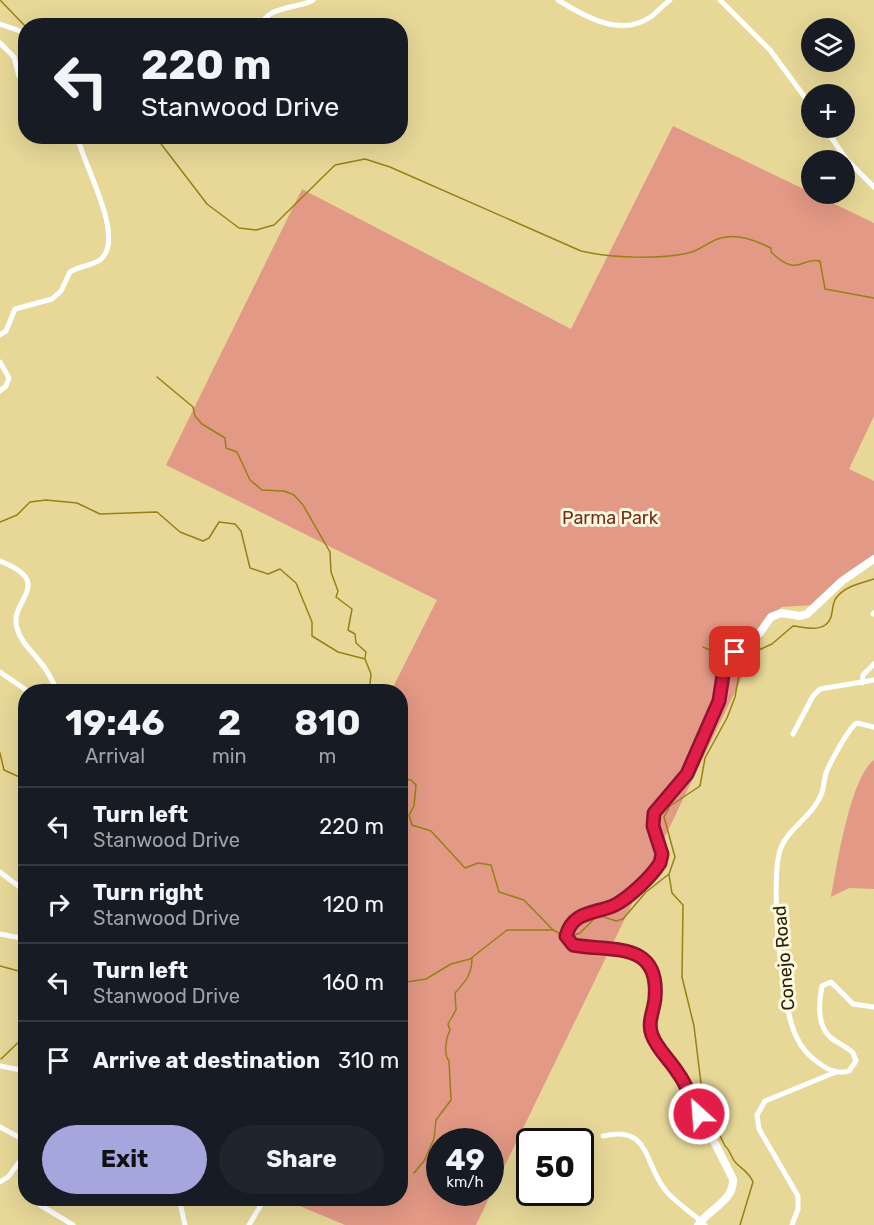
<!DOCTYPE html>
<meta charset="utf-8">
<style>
body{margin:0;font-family:Rubik,sans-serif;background:#20242c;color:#f1f3f6;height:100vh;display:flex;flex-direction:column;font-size:22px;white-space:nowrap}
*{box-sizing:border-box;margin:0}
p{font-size:20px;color:#9ea1a6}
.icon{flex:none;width:33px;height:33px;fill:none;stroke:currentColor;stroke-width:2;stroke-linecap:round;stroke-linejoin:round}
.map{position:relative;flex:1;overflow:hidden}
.drawer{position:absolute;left:18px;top:684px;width:390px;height:522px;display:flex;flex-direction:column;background:#171b24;border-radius:24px;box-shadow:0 6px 24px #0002}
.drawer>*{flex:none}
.hud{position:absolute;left:18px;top:18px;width:390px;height:126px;border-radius:24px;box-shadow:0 6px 24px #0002;background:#171b24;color:#f1f3f6;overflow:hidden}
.controls{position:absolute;left:801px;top:18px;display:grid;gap:12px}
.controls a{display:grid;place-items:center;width:54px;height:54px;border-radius:50%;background:#171b24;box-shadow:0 6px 24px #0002;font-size:30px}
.speed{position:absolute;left:426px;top:1128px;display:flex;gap:12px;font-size:30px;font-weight:700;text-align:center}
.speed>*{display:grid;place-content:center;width:78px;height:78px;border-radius:50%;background:#171b24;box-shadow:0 6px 24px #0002;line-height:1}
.speed small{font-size:15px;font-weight:400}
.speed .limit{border:3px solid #111;border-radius:9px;background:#fff;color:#111}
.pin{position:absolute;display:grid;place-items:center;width:51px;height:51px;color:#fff;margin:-26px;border-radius:12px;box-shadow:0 3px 9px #0006}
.me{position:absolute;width:66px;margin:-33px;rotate:334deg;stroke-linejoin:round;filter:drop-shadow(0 0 4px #0008)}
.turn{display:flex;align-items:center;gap:21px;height:126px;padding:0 24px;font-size:27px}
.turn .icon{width:78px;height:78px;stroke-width:2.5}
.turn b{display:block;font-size:42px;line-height:51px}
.eta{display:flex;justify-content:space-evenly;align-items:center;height:102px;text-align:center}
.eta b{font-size:36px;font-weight:700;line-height:42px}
.action{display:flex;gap:12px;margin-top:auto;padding:12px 24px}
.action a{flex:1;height:69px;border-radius:36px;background:#a4a6dd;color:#111;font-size:24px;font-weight:700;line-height:69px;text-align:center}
.action a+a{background:#20242c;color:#f1f3f6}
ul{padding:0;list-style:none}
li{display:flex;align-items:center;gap:18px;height:78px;padding:0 24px;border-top:2px solid #363941}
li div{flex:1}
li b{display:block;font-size:22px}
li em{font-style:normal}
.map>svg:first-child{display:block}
</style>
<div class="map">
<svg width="874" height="1225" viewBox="0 0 874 1225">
<rect width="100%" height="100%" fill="#e7d898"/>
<g fill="#e29985" fill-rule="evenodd">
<path d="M 673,126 L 874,223 L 874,416 L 849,469 L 874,481 L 874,557 L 815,605 L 781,607 L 760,640 L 659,849 L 662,858 L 648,871 L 476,1225 L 345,1225 L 283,1199 L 400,1198 L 400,692 L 391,691 L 437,600 L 166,465 L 302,189 L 571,329 ZM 440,1142 L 490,1142 L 490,1192 L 440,1192 Z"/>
<path d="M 874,760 L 874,889 L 849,888 L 831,897 C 837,866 850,778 874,760 Z"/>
</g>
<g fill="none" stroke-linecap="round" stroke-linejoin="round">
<g stroke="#978115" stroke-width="1.5">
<polyline points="0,0 26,27"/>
<path d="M 155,136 L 207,204 L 239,228 L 256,230 L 274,225 L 335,165 L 365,159 L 390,167 L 581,251 C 610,258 663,260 692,252 C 702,249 711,240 721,238 C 737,233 757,241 771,248 L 771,252 C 799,279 801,256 820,261 L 825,289 L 874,298"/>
<polyline points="157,377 193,407 195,416 202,424 225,438 226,448 237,452 250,480 262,490 284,491 294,495 303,505 330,552 331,572 338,591 336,597 352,609 348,630 355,634 356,643 366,652 365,658"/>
<polyline points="0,522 17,515 30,502 46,500 77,503 100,514 157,512 180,532 203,541 209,538 219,522 235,524 241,531 250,568 268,574 280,569 296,583 312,622 312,636 338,652 365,659 371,674 370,684 373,692"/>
<polyline points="703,647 712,651 715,658 721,662"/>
<polyline points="729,665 739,669"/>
<polyline points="0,753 4,770 26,780"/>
<polyline points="400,778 411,780 416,785 414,806 409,815 412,825 431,831 465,868 478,863 491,865 499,892 524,900 553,930"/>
<path d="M 669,875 L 672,893 L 683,905 L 682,977 L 694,1026 L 703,1100 L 725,1146 C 731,1151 731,1158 736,1163 C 743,1170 749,1172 753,1182 L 740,1225"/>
<path d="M 571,936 L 580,933 L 598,915 L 616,921 L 623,919 L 646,892 L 669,874 L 675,857 L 664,817 L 670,806 L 700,786 L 705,758 L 727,718 L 735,697 L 740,669 L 752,653 L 772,644 L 793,626 C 805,627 825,634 831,617 C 833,611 832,604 836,598 C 845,586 861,583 874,579"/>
<polyline points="0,966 26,973"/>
<polyline points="400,983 426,979 451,964 470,959 507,930 553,930 561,934"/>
<polyline points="1,1059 26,1035"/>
<path d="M 414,1173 L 424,1161 L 434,1139 L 436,1120 L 451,1100 L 449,1061 C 443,1054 446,1038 450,1030 L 448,1024 L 456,1010 L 455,993 C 466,981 472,974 472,958"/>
</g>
<g stroke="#fff" stroke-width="5">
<path d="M 558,0 C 584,16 619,37 649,18 C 657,13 662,6 670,0"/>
<polyline points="720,0 770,50 812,107"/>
<polyline points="0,24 26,33"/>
<path d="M 262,26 C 265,6 298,9 313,0"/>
<polyline points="0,43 14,57 19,76 26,81"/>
<polyline points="825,128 846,159 874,187"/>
<path d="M 0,335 L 6,331 L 15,309 L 52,299 L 61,291 L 70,272 C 79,266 91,266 100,260 C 127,239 83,164 77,136"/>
<polyline points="0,362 9,378 6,386 0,391"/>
<path d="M 0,561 C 57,583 8,601 17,628 C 21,643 32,651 41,663 C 48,671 53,682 58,692"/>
<polyline points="873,614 874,613"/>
<polyline points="0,672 29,692"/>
<polyline points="862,683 863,675 874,664"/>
<path d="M 874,727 L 857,723 C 849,727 830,763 826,773 C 824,780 824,788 821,795 C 812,818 784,830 779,854 C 771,888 781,1005 796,1036 C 801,1048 812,1059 823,1066 C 831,1071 840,1074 849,1071 L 856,1061 L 853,1053 C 846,1046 837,1043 830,1037 C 817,1025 819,1001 822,986 L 831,982 L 853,1004 L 874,1007"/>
<polyline points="793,734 813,696 820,689 874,680"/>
<polyline points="0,872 26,892"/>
<polyline points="0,934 26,939"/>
<polyline points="0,1066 26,1071"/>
<polyline points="0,1127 26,1141"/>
<path d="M 603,1136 C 651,1125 643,1163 666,1191 C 677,1204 693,1213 705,1225"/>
<polyline points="0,1182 8,1177 26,1153"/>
<polyline points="36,1198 40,1205 73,1225"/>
<polyline points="179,1198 185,1225"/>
<polyline points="249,1225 265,1198"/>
<polyline points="792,1225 798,1209 798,1196 759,1129 757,1115 765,1101 836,1072"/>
</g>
<path stroke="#fff" stroke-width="8" d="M 698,1225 C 709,1209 734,1201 733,1179 L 683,1080 L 652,1034 L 650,1024 L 655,987 L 649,964 L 642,957 L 628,952 L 570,944 L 566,933 L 573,923 L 586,913 L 617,904 L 659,865 L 662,854 L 653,826 L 654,813 L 659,804 L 687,774 L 719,701 L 727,660 L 759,634 L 771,617 L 781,613 L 800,616 L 807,614 L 842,581 L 874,559"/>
</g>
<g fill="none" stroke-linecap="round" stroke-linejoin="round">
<defs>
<path id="route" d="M 699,1114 C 692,1101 687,1085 678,1073 C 670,1060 657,1049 652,1035 C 647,1022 654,1011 655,998 C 660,940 611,952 573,945 L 566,936 C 573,910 596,914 615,905 C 630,897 651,877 660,863 L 662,854 L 653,826 L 654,813 L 687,774 L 719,701 L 725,662 L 735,652"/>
</defs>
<use href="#route" stroke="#92132f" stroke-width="15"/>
<use href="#route" stroke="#e11d48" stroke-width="10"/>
</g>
<g text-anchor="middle" stroke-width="6" stroke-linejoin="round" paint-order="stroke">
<g font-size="18" fill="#732b18" stroke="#fff9e0">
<text x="610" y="524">Parma Park</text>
</g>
<g font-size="18" fill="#262006" stroke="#fff9e0">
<text transform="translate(784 958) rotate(-95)" y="6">Conejo Road</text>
</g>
</g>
</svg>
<div class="controls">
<a><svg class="icon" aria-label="layers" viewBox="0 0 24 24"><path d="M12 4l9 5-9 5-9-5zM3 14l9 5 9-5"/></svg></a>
<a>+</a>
<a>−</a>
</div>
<div class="speed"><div>49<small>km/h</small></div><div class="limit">50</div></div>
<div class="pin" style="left:735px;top:652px;background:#d93025"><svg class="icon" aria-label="arrive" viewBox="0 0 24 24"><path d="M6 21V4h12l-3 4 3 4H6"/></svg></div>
<svg class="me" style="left:699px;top:1114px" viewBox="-20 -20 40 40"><circle r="17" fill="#e11d48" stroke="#fff" stroke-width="3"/><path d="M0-11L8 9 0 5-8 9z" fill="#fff"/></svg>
<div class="hud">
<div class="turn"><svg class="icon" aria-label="left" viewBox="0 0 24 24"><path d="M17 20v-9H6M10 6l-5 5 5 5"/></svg><div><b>220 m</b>Stanwood Drive</div></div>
</div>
<section class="drawer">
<div class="eta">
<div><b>19:46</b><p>Arrival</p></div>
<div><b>2</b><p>min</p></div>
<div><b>810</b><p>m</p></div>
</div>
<ul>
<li><svg class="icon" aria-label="left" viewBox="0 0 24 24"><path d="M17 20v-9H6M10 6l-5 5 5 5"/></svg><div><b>Turn left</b><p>Stanwood Drive</p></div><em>220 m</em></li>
<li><svg class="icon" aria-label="right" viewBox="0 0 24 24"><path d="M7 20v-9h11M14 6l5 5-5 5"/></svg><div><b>Turn right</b><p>Stanwood Drive</p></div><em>120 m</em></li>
<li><svg class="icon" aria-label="left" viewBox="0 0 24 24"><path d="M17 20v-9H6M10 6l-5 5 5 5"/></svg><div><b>Turn left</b><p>Stanwood Drive</p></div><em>160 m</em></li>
<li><svg class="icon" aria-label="arrive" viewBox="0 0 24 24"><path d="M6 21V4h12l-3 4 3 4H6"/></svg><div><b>Arrive at destination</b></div><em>310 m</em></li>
</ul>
<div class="action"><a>Exit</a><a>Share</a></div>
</section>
</div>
